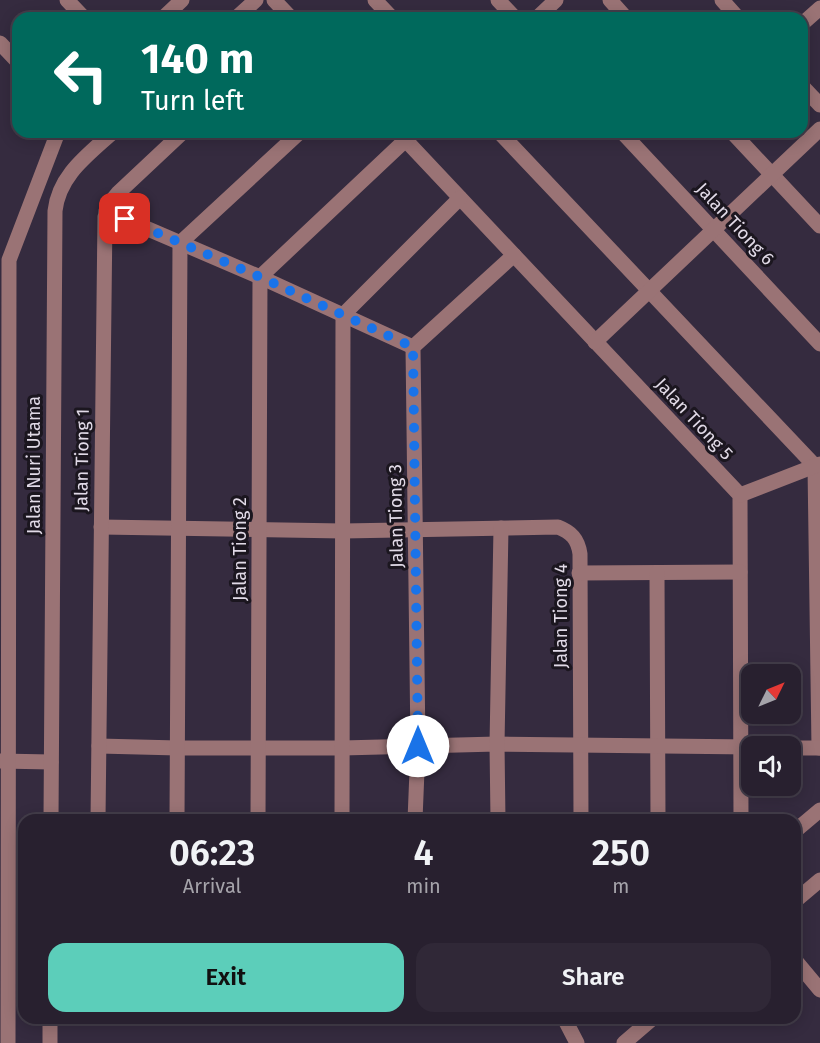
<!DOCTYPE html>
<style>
body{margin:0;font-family:"Fira Sans",sans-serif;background:#302837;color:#f1f3f6;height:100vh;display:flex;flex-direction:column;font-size:22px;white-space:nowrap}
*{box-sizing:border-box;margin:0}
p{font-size:20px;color:#a5a3aa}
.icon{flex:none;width:33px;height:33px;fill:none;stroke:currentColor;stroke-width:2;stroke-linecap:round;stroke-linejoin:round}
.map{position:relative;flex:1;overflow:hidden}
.panel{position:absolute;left:18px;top:814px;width:783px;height:210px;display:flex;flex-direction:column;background:#28202f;border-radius:18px;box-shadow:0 3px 15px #0003,0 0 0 2px #443e4b}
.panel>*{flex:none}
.banner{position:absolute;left:12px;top:12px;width:796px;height:126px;border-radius:18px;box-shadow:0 3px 15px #0003,0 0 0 2px #443e4b;background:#00695c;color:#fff;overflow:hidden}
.needle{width:39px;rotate:47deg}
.tools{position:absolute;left:741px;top:664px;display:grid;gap:12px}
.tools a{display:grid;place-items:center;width:60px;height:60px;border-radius:12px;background:#28202f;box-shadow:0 3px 15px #0003,0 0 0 2px #443e4b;font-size:30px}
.pin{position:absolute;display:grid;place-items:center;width:51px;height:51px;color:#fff;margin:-26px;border-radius:12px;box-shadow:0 3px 9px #0006}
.me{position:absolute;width:66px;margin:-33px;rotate:0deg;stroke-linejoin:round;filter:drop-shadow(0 0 4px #0008)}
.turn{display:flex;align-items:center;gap:21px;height:126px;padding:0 30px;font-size:27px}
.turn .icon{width:78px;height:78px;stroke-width:2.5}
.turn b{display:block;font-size:42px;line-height:51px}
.eta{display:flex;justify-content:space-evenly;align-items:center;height:102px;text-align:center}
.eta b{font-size:36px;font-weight:600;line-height:42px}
.cta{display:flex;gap:12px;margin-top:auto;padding:12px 30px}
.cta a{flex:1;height:69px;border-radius:18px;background:#5cceba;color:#111;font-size:24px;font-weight:600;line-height:69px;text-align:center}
.cta a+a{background:#302837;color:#f1f3f6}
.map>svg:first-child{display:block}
</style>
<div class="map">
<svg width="820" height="1043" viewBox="0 0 820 1043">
<rect width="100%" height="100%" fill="#352b3f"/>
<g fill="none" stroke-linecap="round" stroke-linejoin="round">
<g stroke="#9a7375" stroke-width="15">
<polyline points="67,0 84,18"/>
<polyline points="274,0 291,18"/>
<polyline points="375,0 392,18"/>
<polyline points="498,0 515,18"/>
<polyline points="610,0 626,18"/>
<polyline points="722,0 738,18"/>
<polyline points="163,18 182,0"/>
<polyline points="236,18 256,0"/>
<polyline points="537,18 556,0"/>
<polyline points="802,24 820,8"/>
<polyline points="0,43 18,62"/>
<polyline points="802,86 820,105"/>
<polyline points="398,132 740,495 741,820"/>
<polyline points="499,132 815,466 819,748"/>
<polyline points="622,132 820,344"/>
<polyline points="732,132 820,226"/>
<polyline points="106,211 260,277 413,347"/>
<polyline points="595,342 820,129"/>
<polyline points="740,495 820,464"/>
<path d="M 101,527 L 343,531 L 558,527 C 571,532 578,539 580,554 L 581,820"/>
<polyline points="579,573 740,572"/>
<polyline points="657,573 658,820"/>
<polyline points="99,746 178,748 342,748 497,744 752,747"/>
<polyline points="790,748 820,748"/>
<polyline points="0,761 51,762"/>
<path d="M 51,820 L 55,211 C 59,175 88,155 113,132"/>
<polyline points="98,820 105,217 109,204 118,193 183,132"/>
<polyline points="177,820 180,243 300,132"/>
<polyline points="258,820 260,277 414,132"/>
<polyline points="342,820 343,315 460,198"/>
<polyline points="415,820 418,746 413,347 514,255"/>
<polyline points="498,820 497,744 501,528"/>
<polyline points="795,831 820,810"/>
<polyline points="795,901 820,880"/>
<polyline points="795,960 820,990"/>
<polyline points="50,1018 50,1043"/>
<polyline points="564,1018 577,1043"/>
<polyline points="8,1043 9,260 58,132"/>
<polyline points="624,1043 653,1018"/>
</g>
</g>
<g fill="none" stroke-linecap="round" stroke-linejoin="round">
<polyline stroke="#1a73e8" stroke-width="10" stroke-dasharray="0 18" points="125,219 260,277 413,347 418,746"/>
</g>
<g text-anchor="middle" stroke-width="6" stroke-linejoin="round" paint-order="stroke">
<g font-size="18" fill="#e1dae7" stroke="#1b161f">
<text transform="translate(735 224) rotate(47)" y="6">Jalan Tiong 6</text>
<text transform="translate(694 419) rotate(47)" y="6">Jalan Tiong 5</text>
<text transform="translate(82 460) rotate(-89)" y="6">Jalan Tiong 1</text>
<text transform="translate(34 465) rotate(-90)" y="6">Jalan Nuri Utama</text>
<text transform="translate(396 516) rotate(-91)" y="6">Jalan Tiong 3</text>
<text transform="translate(240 549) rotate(-90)" y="6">Jalan Tiong 2</text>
<text transform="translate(561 616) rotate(-90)" y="6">Jalan Tiong 4</text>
</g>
</g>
</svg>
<div class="tools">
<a><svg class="needle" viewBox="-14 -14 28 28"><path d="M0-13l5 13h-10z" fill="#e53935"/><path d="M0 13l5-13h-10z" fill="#a5a3aa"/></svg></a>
<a><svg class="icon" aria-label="sound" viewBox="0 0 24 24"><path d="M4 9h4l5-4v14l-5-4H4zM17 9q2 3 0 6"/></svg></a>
</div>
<div class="pin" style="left:125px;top:219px;background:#d93025"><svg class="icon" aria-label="arrive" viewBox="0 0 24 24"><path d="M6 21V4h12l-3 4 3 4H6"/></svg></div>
<svg class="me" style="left:418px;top:746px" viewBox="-20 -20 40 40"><circle r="19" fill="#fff"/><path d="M0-13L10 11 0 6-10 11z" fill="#1a73e8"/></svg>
<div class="banner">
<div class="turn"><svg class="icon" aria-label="left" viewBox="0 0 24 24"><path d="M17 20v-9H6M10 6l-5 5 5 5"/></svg><div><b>140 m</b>Turn left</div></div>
</div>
<section class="panel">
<div class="eta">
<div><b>06:23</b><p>Arrival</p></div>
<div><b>4</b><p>min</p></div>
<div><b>250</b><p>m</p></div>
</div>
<div class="cta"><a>Exit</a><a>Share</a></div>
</section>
</div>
